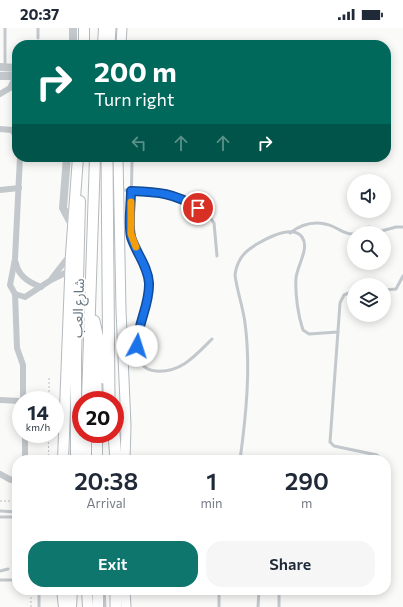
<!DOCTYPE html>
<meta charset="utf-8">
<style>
body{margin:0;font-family:Commissioner,"Noto Sans Arabic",sans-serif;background:#f6f6f7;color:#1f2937;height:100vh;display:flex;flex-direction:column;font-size:15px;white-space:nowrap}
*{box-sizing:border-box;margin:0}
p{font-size:13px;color:#747a83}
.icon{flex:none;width:22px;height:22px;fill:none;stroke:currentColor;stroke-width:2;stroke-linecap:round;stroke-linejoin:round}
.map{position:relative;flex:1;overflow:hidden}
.details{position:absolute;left:12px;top:427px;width:379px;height:140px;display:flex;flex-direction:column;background:#fff;border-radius:16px;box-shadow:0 2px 10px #0003}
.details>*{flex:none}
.top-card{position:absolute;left:12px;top:12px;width:379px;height:122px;border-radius:16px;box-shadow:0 2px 10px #0003;background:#00695c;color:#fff;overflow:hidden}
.tools{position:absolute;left:347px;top:146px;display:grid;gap:8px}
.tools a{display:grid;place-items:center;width:44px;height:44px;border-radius:50%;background:#fff;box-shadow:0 2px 10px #0003;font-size:20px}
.speed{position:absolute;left:12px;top:363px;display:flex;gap:8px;font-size:20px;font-weight:700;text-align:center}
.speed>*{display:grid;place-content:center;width:52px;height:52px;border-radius:50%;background:#fff;box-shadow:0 2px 10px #0003;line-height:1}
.speed small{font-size:10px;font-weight:400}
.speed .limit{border:6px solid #d22;background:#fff;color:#111}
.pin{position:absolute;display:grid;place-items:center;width:34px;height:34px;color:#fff;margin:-17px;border:2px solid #fff;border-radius:50%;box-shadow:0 1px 4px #0007}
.me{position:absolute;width:44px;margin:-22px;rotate:5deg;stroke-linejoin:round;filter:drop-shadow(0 0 3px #0008)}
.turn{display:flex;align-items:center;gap:14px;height:84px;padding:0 16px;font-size:18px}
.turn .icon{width:52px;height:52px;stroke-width:2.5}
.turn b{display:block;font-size:28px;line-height:34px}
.lanes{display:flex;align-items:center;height:38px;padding:0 16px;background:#0003;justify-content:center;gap:20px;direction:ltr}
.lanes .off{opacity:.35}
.eta{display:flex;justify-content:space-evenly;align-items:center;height:68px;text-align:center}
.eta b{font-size:24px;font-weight:600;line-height:28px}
.cta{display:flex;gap:8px;margin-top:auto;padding:8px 16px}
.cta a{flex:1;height:46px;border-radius:16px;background:#0f766e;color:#fff;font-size:16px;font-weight:600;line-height:46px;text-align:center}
.cta a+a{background:#f6f6f7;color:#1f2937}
.status{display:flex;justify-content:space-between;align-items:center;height:28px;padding:0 20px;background:#fff;direction:ltr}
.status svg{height:11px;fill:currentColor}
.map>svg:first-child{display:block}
</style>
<div class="status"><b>20:37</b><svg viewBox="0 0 49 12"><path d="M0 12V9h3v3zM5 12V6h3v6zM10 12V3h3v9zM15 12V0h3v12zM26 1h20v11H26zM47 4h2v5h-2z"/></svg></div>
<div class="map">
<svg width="403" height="579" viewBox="0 0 403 579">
<rect width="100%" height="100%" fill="#fafaf8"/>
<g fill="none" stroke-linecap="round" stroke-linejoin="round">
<defs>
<g id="secondary">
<polyline points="121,17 122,0"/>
<polyline points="118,129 121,282 126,398 125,432"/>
<polyline points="125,562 126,579"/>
</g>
<g id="primary">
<polyline points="84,17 84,0"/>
<polyline points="103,17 104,0"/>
<polyline points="95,322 97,372"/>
<polyline points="87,372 95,129"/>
<polyline points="97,406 97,432"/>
<polyline points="63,432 71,226 78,129"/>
<polyline points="76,432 76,331 80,173"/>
<polyline points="86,432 86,406"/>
<polyline points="62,562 64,579"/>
<polyline points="87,562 88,579"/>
<polyline points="98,562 98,579"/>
<polyline points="71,579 72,562"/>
</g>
<g id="motorway">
<polyline points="109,17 110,0"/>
<polyline points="107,129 109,372"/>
<polyline points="94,293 98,311 103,350"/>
<polyline points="114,406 116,432"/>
<polyline points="116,562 116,579"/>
</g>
</defs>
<use href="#secondary" stroke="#b3babf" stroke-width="11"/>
<use href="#primary" stroke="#b5babe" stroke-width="12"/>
<use href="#motorway" stroke="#b4b9bd" stroke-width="13"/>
<g stroke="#bbbfc2" stroke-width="1" stroke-dasharray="2 2" stroke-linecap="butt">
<polyline points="49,372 49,350"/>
<polyline points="48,406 49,432"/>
<polyline points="0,473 17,473"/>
<polyline points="31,565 31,579"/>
</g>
<g stroke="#c3c8cc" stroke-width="3">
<polyline points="38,10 38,0"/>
<polyline points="5,39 5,0"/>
<path d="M 132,129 C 132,148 131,168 131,187 C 131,194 129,202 131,208 C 135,225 148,239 149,257 C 150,277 118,340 156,343 C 181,345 196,327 212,311"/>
<path d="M 120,162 C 153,163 194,164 214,195 L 217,228"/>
<path d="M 290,205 C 303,195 318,192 334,199 C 341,202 346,207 354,206"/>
<polyline points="355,205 369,199 378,204 396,199 403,199"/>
<polyline points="384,262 396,261 403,248"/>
<polyline points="354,263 344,267 340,275 330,414 334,418 377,427 382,432"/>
<path d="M 240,432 C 246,388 251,340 245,295 C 243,279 237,263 235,247 C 236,239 239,231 245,225 C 254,216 291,194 302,209 C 310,220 297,238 296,250 C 295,266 298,287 303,302 L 309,306 L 338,304"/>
<polyline points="0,483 17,484"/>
<polyline points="0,489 17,489"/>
<polyline points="0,543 8,541"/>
<polyline points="0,552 17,552"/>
<polyline points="39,562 39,579"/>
<polyline points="104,562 105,579"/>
<polyline points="219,579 219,562"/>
<polyline points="258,579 259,562"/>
<polyline points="279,579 279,562"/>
</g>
<g stroke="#c3c8cc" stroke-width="6">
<polyline points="0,66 10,60 16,48"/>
<polyline points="0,101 12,102 17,109"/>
<polyline points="20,129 15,231 10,257 15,266 25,269 51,252 71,242"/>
<polyline points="0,162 19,160"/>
<path d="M 16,235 C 18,248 30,255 41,259"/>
<polyline points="52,250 70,227"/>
<polyline points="15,266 17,320 23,337 23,372"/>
<polyline points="0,372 21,373"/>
<polyline points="25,406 25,432"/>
<polyline points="0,446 11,452 17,451"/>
</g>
<g stroke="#c3c8cc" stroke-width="8">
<polyline points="73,17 73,0"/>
<polyline points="0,39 17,40"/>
<polyline points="0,48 17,48"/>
<polyline points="67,129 63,180 72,197"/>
</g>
<use href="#secondary" stroke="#fff" stroke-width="9"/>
<use href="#primary" stroke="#fff" stroke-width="10"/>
<use href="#motorway" stroke="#fff" stroke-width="11"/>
</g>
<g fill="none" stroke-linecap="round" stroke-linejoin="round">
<defs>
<path id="route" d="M 137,318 C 137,296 150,277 149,255 C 148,238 136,225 131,209 C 128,195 131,177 131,163 C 159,164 174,165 198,180"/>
</defs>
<use href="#route" stroke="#114b97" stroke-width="10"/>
<use href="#route" stroke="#1a73e8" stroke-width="7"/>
<polyline stroke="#f59e0b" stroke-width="7" points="131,174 131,206 136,219"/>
</g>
<g text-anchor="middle" stroke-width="4" stroke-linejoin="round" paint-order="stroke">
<g font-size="14" fill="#657683" stroke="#fff">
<text transform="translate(78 280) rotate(-88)" y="5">شارع العب</text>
</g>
</g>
</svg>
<div class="tools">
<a><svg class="icon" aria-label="sound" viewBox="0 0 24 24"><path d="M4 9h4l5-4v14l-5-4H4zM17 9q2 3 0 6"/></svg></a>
<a><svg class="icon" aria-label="search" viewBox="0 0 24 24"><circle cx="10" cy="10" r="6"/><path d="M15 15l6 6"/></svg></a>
<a><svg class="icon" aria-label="layers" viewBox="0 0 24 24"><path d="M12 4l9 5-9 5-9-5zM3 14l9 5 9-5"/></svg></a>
</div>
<div class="speed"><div>14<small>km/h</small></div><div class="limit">20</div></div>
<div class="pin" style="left:198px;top:180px;background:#d93025"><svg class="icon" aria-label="arrive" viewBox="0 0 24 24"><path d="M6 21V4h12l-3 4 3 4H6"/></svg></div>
<svg class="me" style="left:137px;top:318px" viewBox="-20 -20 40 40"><circle r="19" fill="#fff"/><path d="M0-13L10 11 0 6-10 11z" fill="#1a73e8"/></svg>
<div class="top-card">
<div class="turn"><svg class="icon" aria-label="right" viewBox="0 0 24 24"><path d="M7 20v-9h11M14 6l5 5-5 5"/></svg><div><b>200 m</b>Turn right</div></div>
<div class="lanes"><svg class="icon off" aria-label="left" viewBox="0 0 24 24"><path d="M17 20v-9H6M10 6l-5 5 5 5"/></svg><svg class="icon off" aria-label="ahead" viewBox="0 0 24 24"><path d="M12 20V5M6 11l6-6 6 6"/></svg><svg class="icon off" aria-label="ahead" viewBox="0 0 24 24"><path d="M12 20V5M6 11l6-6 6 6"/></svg><svg class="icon" aria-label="right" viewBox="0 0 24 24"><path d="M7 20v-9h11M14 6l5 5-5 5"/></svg></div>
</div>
<section class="details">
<div class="eta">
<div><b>20:38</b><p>Arrival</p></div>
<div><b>1</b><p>min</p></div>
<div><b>290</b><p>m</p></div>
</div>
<div class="cta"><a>Exit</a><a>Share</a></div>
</section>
</div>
